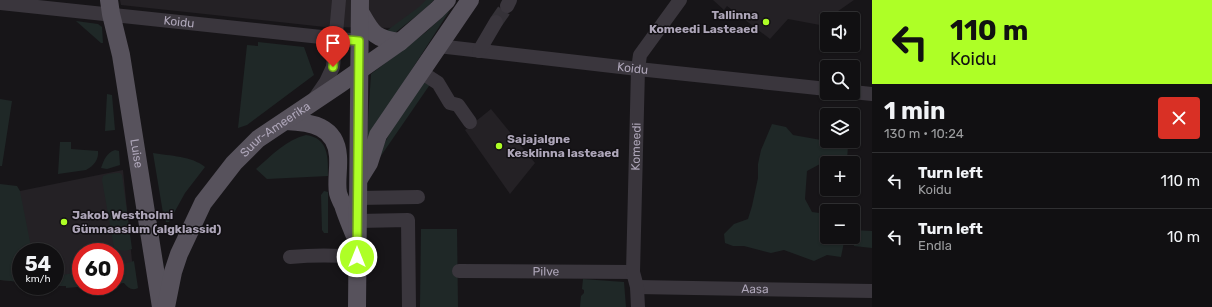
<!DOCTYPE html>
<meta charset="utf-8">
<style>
body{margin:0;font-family:Rubik,sans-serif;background:#1e1e20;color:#f1f3f6;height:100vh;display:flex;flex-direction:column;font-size:15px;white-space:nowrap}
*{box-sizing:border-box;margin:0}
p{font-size:13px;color:#9c9d9f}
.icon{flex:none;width:22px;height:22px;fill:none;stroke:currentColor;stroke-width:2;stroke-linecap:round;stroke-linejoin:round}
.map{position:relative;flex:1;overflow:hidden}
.details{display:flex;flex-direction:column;background:#111012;width:340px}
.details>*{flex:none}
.hud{background:#aeff26;color:#111;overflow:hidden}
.buttons{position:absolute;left:820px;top:12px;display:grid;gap:8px}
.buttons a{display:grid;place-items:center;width:40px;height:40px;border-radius:4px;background:#111012;box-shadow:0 1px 3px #0004,0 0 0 1px #303032;font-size:20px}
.speed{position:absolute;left:12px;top:243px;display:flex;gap:8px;font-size:20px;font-weight:700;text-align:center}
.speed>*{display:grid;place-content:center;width:52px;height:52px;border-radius:50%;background:#111012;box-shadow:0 1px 3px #0004,0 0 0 1px #303032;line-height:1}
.speed small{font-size:10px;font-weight:400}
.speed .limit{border:6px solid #d22;background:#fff;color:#111}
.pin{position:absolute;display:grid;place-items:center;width:34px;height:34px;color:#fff;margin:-41px -17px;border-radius:50% 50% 50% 0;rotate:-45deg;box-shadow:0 0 4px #0007}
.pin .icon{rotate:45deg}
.me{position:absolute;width:44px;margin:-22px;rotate:0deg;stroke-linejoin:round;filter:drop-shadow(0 0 3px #0008)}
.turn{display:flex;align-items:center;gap:14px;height:84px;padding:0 12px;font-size:18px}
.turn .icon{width:52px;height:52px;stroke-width:2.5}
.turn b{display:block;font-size:28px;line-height:34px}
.round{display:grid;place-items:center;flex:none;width:42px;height:42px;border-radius:4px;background:#1e1e20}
.summary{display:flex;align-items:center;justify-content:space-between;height:68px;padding:0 12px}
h1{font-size:24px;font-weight:700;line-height:30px}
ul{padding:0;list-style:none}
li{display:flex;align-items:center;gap:12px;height:56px;padding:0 12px;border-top:1px solid #303032}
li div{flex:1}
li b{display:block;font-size:15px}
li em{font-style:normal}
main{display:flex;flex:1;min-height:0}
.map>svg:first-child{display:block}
</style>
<main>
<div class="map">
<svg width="872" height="307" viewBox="0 0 872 307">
<rect width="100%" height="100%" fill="#171518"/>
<g fill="#242125">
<polygon points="120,0 433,0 397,28 325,27 121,5"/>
<polygon points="713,0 854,0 831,16 822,17 820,25 788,19 770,39 727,6 724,10"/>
<polygon points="491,109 535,163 510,194 465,130"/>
<polygon points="123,170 134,281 115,282 115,252 81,252 81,285 63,286 55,286 55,252 21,252 21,282 0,280 0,192 20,191"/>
</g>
<g fill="#1f2827">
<polygon points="426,0 434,0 425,9 396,32 391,33 385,32 419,7"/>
<polygon points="450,10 369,136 367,135 371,74 426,32"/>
<polygon points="76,21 98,24 102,27 103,43 101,43"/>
<polygon points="258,42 304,47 314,75 247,125 238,128 247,45 258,46"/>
<path d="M 423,79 L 431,83 L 376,163 C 387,133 406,107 423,79 Z"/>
<polygon points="107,94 112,95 115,130 105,131"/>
<polygon points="0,99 12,101 2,166 0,166"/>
<polygon points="772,124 786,127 793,135 821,140 834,145 848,146 847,160 834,163 820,164 807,171 805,199 812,212 827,214 827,237 853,237 853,230 872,231 872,248 854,246 852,239 844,242 841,257 827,255 814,261 784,250 771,253 744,246 733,246 725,243 724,234 734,224 748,219 752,206 758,178 758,164 761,150"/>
<path d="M 306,135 C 329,138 328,158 328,176 L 267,179 L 256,169 C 271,156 286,140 306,135 Z"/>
<path d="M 60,142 L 71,142 L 71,149 L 98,151 C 99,159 94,166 86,170 L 58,174 Z"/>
<path d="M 115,150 L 119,151 L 120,165 L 107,169 L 101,168 C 104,160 106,153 115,150 Z"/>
<path d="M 153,153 C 170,156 192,156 205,167 L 185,193 L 169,222 L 166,222 L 163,213 Z"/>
<path d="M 116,173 L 120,173 L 122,175 L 132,249 C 124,252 121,251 114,248 L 102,180 L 103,176 L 108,174 Z"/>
<polygon points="0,184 17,186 20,191 32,252 21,252 21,282 0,280"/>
<polygon points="324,191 328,192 328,233 324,233 322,230 321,195"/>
<polygon points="421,229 457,229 458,307 420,307"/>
<path d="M 134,261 L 138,288 C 132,291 128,288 124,283 L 115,284 L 115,266 Z"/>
<polygon points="81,272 81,286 89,286 66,288 66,286 55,286 55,276"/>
<polygon points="583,279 624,282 626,307 580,307 581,296 584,293 584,290 582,289"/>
</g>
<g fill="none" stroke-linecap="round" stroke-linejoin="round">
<polyline stroke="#353238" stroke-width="14" stroke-dasharray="14 7" stroke-linecap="butt" points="496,22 507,6"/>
<g stroke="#3a363d" stroke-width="14">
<path id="s1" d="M 0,3 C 120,15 239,29 359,41"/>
<polyline points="507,6 510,0"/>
<path id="s2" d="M 438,46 L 638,69 L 827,89"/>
<polyline points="479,51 496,22"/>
<polyline points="421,72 438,83 450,103 458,105 470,122"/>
<polyline points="853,92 872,94"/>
<polyline points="315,98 326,82 333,67 339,0"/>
<polyline points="358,198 418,197"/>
<polyline points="358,221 408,220 409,307"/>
<path d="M 290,257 C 313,255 335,255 357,257"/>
<path id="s3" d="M 459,271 L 633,272"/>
<path id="s4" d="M 637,287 L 872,291"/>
<path id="s5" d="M 638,307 L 637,287 L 633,272 L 638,69 L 640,55 L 680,0"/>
</g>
<g stroke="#57525c" stroke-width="18">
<path id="s6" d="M 109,0 L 111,14 L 121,55 L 161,307"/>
<path d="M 360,12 C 372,33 374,39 400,42"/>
<path d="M 286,121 C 311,122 336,126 338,156 C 339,169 336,181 338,193 C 339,197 341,201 343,205 C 346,215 350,224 354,234"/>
<polyline points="359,179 369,163 378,135 470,0"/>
<path id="s7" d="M 166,307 L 173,272 L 179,254 L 203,203 L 234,163 L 258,139 L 340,84 L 400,42 L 437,10 L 447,0"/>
<polyline points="357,307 360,0"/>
</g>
</g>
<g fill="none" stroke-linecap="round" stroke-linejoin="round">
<defs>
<polyline id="route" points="333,67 336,39 359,41 357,257"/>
</defs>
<use href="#route" stroke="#71a619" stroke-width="10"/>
<use href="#route" stroke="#aeff26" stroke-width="7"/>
</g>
<g fill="#aeff26" stroke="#121013" stroke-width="1.5">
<circle cx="766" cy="22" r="4"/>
<circle cx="499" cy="146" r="4"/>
<circle cx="64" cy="222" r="4"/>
</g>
<g text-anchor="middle" stroke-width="3" stroke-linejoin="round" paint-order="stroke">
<g font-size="12" font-weight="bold" fill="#aea6b9" stroke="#121013" text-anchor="start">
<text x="758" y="19" text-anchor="end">Tallinna<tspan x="758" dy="14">Komeedi Lasteaed</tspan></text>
<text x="507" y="143">Sajajalgne<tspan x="507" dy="14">Kesklinna lasteaed</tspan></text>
<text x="72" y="219">Jakob Westholmi<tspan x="72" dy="14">Gümnaasium (algklassid)</tspan></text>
</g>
<g font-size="12" fill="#aea6b9" stroke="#121013">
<text dy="4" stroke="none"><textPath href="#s1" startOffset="180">Koidu</textPath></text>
<text dy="4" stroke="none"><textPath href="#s2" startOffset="196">Koidu</textPath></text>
<text dy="4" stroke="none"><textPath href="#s7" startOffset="215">Suur-Ameerika</textPath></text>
<text dy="4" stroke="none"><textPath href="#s5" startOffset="161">Komeedi</textPath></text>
<text dy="4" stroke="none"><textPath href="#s6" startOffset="156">Luise</textPath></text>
<text dy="4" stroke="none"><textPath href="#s3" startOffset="87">Pilve</textPath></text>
<text dy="4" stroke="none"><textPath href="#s4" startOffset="118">Aasa</textPath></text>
</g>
</g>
</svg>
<div class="buttons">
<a><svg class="icon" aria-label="sound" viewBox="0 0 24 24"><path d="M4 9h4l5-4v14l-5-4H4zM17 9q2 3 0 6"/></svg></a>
<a><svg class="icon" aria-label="search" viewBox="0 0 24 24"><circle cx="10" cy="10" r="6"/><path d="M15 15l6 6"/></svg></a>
<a><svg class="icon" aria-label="layers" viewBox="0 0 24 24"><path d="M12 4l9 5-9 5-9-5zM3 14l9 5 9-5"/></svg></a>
<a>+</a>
<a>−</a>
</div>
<div class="speed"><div>54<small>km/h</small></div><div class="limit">60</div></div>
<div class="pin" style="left:333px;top:67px;background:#d93025"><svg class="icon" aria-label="arrive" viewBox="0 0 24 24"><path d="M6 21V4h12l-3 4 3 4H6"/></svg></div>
<svg class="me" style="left:357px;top:257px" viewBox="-20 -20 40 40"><circle r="17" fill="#aeff26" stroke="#fff" stroke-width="3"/><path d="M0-11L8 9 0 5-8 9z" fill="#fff"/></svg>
</div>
<section class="details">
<div class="hud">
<div class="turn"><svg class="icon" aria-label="left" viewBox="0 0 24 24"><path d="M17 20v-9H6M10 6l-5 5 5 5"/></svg><div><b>110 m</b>Koidu</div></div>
</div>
<div class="summary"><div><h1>1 min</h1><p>130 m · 10:24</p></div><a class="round" style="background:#d93025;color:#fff"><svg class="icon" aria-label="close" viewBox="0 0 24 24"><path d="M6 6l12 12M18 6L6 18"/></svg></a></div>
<ul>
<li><svg class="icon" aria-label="left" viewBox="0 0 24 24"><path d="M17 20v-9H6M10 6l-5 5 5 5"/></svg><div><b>Turn left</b><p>Koidu</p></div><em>110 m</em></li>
<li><svg class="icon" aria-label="left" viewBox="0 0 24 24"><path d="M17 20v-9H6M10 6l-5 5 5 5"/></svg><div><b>Turn left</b><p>Endla</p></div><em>10 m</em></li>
</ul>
</section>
</main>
